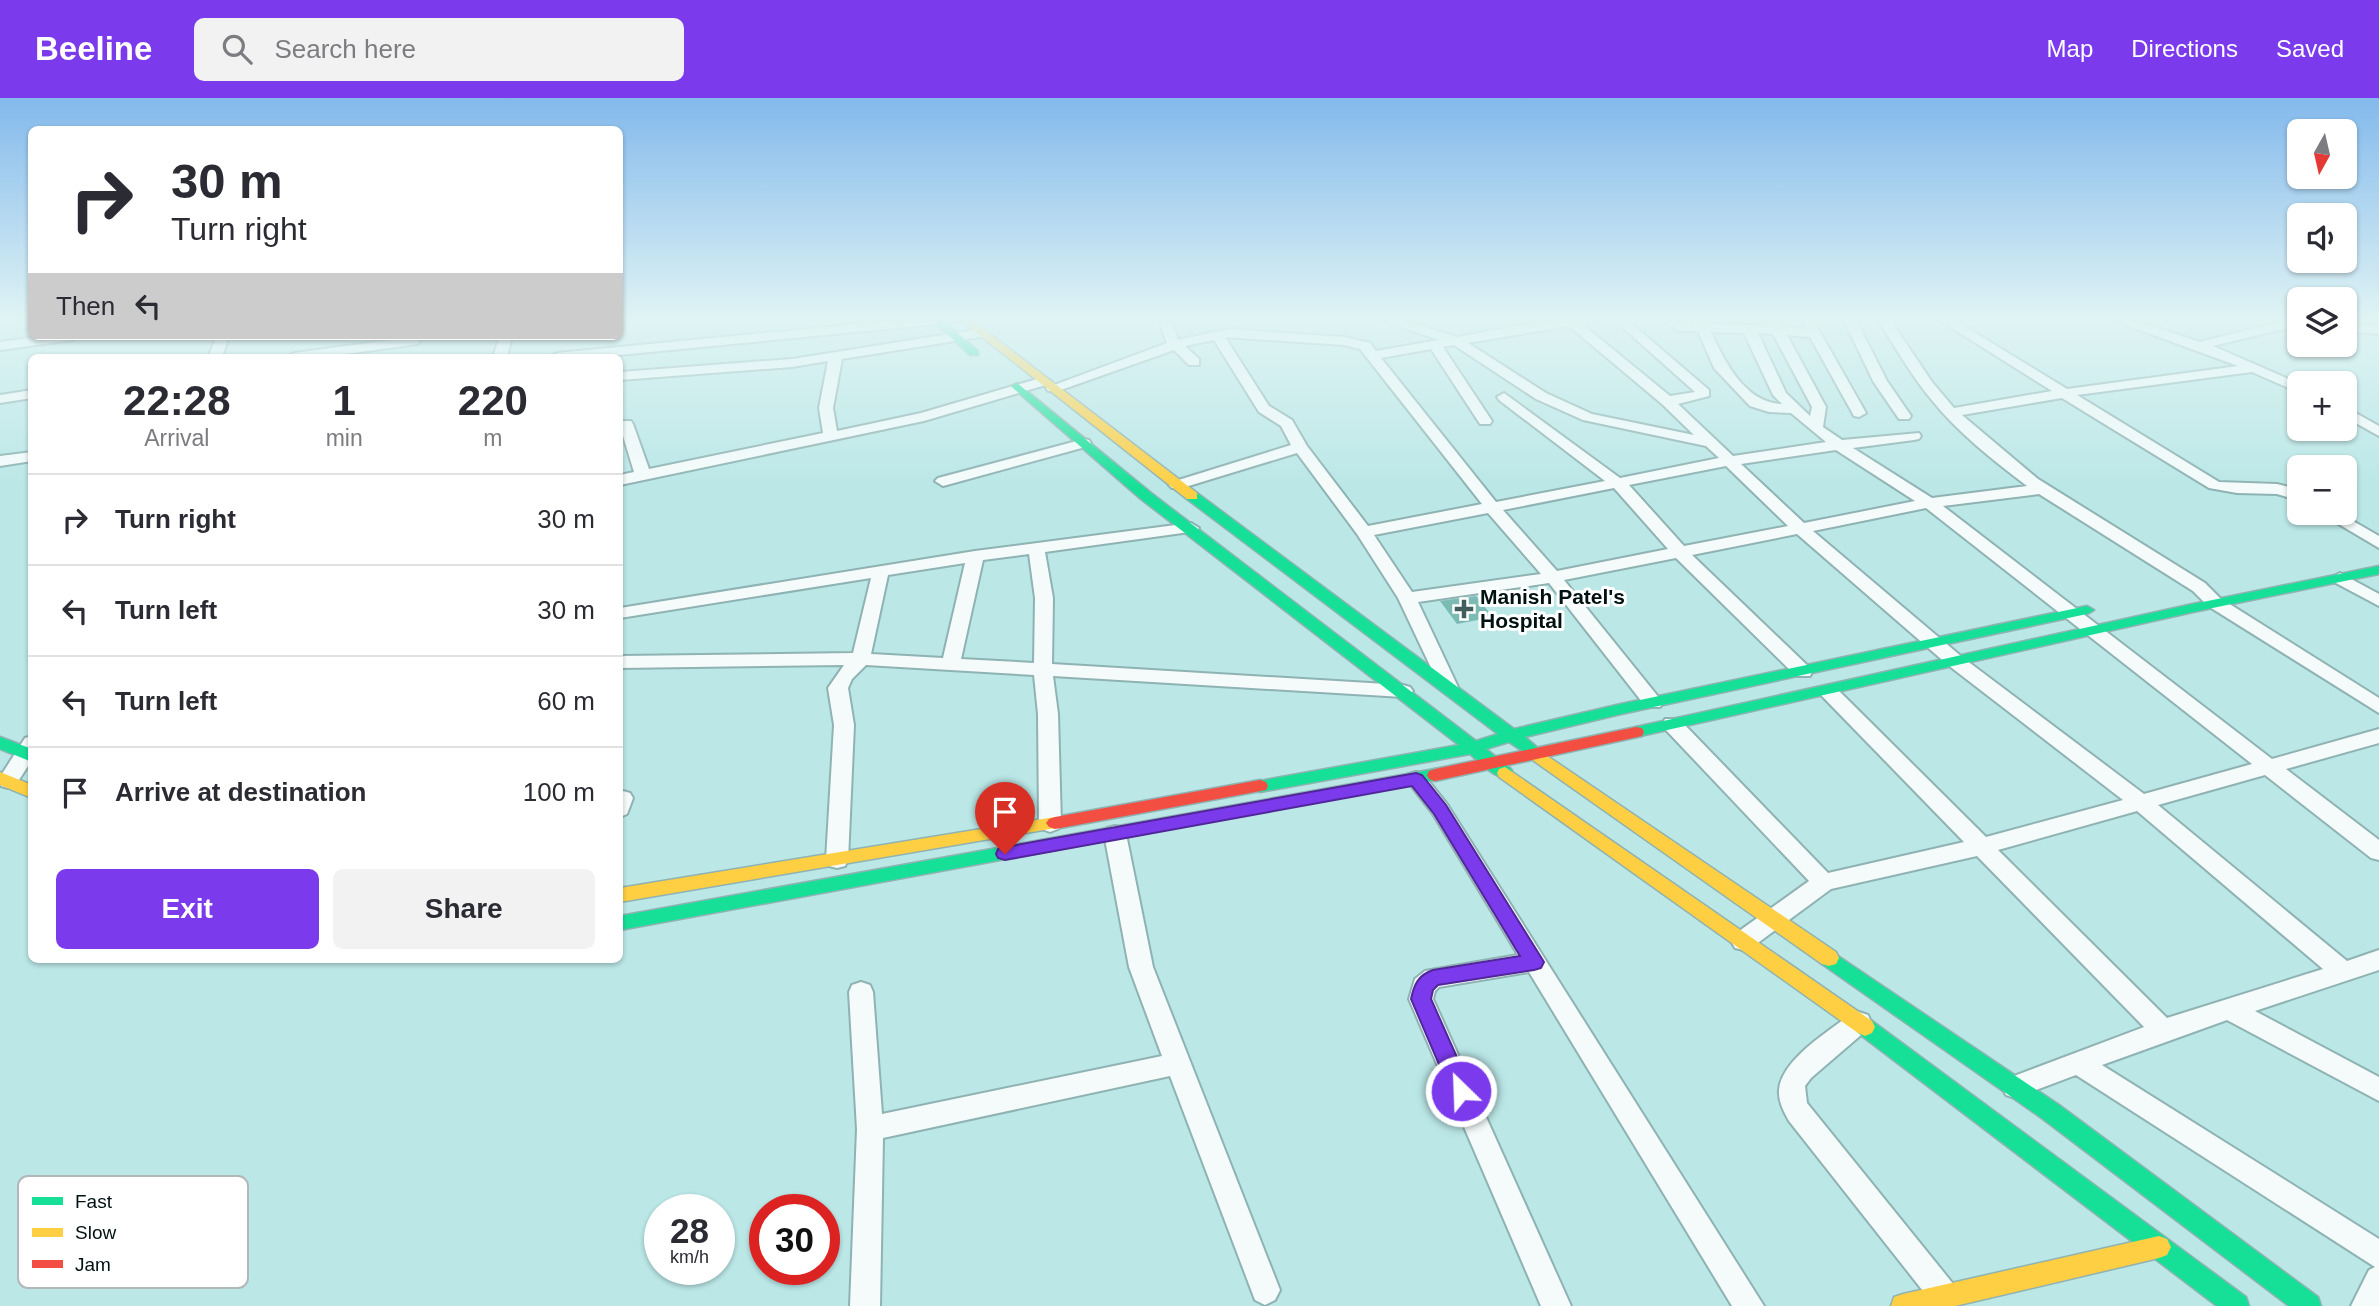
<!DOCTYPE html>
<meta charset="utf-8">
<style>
body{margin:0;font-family:Helvetica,sans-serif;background:#f2f2f3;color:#2b2b33;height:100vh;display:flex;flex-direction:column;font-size:26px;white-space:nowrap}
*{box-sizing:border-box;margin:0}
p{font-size:23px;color:#7c7c81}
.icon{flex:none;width:38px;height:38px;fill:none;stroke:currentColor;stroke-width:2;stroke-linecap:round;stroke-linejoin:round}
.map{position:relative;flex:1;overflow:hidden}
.side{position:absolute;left:28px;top:256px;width:595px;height:609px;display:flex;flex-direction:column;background:#fff;border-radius:10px;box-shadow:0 2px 5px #0004}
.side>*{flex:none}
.hud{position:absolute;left:28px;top:28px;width:595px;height:214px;border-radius:10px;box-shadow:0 2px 5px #0004;background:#fff;color:#2b2b33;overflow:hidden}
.needle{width:46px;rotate:188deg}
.tools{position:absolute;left:2287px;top:21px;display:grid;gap:14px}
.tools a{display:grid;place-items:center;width:70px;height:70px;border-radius:10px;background:#fff;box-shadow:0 2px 5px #0004;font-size:35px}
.speed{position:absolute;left:644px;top:1096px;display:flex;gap:14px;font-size:35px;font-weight:700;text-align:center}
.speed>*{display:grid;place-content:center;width:91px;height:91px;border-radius:50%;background:#fff;box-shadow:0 2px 5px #0004;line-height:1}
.speed small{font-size:18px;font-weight:400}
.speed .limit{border:10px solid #d22;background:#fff;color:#111}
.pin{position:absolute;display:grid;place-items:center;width:60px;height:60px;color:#fff;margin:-72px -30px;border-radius:50% 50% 50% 0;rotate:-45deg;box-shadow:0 0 7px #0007}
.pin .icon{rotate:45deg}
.me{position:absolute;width:77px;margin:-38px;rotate:336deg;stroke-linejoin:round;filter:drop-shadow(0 0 5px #0008)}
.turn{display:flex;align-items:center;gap:24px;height:147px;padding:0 28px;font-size:32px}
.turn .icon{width:91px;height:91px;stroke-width:2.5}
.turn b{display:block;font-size:49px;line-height:60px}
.then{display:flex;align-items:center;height:66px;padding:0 28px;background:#0003;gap:14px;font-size:26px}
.eta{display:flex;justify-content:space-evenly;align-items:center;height:119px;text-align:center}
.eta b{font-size:42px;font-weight:800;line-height:49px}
.action{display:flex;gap:14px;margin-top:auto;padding:14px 28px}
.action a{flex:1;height:80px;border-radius:10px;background:#7c3aed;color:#fff;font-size:28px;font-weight:800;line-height:80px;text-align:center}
.action a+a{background:#f2f2f3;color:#2b2b33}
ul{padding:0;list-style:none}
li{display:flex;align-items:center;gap:21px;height:91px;padding:0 28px;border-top:2px solid #e1e1e2}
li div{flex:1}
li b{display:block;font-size:26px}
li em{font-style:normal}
header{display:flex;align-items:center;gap:42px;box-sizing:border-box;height:98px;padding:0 35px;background:#7c3aed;color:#fff}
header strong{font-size:33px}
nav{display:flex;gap:38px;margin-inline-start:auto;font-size:24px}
.search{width:490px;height:63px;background:#f2f2f3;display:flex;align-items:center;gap:18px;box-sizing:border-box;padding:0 24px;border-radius:10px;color:#7c7c81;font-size:26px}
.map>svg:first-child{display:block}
</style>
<header>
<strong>Beeline</strong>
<div class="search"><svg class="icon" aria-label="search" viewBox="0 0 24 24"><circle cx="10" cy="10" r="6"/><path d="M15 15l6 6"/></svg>Search here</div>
<nav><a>Map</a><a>Directions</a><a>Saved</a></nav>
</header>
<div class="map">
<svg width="2379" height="1208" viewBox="0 0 2379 1208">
<rect width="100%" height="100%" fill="#bbe7e7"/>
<polygon fill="#7cbab4" points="1476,498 1493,519 1457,526 1440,503"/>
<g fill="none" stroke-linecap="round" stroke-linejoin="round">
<defs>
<g id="street">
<polygon points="921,220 944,222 938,226 598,259 550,259 557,255"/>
<path d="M 1158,220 L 1170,220 L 1178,242 L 1228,231 L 1344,239 L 1370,245 L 1376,253 L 1439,242 L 1376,220 L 1395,220 L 1457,239 L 1561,220 L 1599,220 L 1597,223 L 1582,226 L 1670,298 L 1695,294 L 1612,220 L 1625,220 L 1709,292 L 1709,298 L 1678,306 L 1733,358 L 1826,344 L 1791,315 L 1769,314 L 1750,308 L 1714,270 L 1698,233 L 1679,233 L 1673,229 L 1679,225 L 1694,226 L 1692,220 L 1704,220 L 1707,226 L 1769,228 L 1767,224 L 1773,220 L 1778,221 L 1782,229 L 1806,231 L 1800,220 L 1812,220 L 1866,315 L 1859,319 L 1854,318 L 1810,239 L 1787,237 L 1826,309 L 1823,329 L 1842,342 L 1919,335 L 1921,338 L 1919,341 L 1914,342 L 1853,350 L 1932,400 L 2027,388 C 1993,362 1958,335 1931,301 C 1910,276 1894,247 1877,220 L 1889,220 L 1932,284 L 1954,310 L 2052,293 L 1936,220 L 1951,220 L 2067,291 L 2238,268 L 2107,220 L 2127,220 L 2200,244 L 2278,224 L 2300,222 L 2300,230 L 2278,232 L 2213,248 L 2300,286 L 2300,295 L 2252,274 L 2077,297 L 2219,384 L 2277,386 L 2300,392 L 2300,403 L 2277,396 L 2237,395 L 2209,390 L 2062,300 L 1962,317 L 2038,381 L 2205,485 L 2220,500 L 2379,600 L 2379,615 L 2208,508 L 2193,493 L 2039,396 L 1943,408 L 2272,661 L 2379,631 L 2379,645 L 2286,671 L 2379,742 L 2379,762 L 2371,760 L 2265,677 L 2158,707 L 2347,863 L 2379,852 L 2379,872 L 2255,913 L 2379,979 L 2379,1003 L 2227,922 L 2102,967 L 2379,1141 L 2379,1208 L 2351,1208 L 2369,1172 L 2375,1169 L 2076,977 L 2015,1000 L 2006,997 L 2002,989 L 2006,981 L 2144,929 L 1977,758 L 1831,791 L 1751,850 L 1743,852 L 1735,850 L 1731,843 L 1735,836 L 1809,783 L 1665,631 L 1662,626 L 1665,621 L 1679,621 L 1828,775 L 1964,744 L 1821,597 L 1818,593 L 1821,589 L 1835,589 L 1986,739 L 2123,702 L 1948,567 L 1797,436 L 1692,457 L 1810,570 L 1812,574 L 1810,578 L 1796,578 L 1676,460 L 1564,482 L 1660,601 L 1663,605 L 1660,609 L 1646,609 L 1549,485 L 1418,504 L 1458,589 L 1456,593 L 1442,593 L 1398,500 L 1357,436 L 1297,355 L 1182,390 L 1172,390 L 1169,387 L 1172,384 L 1291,347 L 1281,328 L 1259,314 L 1214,242 L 1185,248 L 1199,261 L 1199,267 L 1189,267 L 1174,252 L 1058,293 L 1048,293 L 1046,290 L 1167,245 ZM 1569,228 L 1662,306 L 1694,337 L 1592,316 L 1546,295 L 1468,245 ZM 1711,234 L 1744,235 L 1773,297 L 1782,306 C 1745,305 1724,263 1711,234 ZM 1758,235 L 1773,236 L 1812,309 L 1810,318 L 1786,295 ZM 1225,239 L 1344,247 L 1360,251 L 1482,406 L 1368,428 L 1307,348 L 1292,322 L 1269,308 ZM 1454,247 L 1536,301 L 1583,322 L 1706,348 L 1719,360 L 1620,380 L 1504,295 L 1497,299 L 1499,302 L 1605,383 L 1496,404 L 1381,260 L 1431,251 L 1480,326 L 1490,326 L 1492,323 L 1443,249 ZM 1836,352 L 1915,403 L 1804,425 L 1741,366 ZM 1726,368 L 1788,428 L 1684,448 L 1629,387 ZM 1614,390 L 1668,451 L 1557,473 L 1503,412 ZM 1926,410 L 2252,666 L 2144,696 L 1962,559 L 1813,433 ZM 1488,415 L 1541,476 L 1412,494 L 1374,437 ZM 2137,713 L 2323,871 L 2167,920 L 1998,752 Z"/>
<polygon points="1843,220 1855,220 1887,283 1911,318 1909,321 1899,321 1873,283"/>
<polygon points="2345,225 2379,228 2379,236 2345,233"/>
<polygon points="981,231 986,232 986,238 842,261 833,310 837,333 921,315 1044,279 1051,283 1049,286 924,323 620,387 620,377 634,374 620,328 621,323 631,323 633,326 649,371 823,335 819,310 828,263 792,269 620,282 620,274 792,261"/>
<polygon points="44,238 79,238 73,242 0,252 0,244"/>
<polygon points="217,238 229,238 222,259 208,259"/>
<polygon points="500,238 512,238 507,259 493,259"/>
<polygon points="413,239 420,243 418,246 324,259 287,259 294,255"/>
<polygon points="32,292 32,300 0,305 0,297"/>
<polygon points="2345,309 2379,328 2379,338 2345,319"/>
<polygon points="1084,341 1089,342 1091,345 1089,348 943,388 935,383 938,380"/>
<polygon points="32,354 32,363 0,368 0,358"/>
<polygon points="2320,415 2339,415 2379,438 2379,450"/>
<path d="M 1191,425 L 1199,430 L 1197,433 L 1045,454 L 1053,500 L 1052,566 L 1403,587 L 1410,589 L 1413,593 L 1410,597 L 1403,599 L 1053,578 L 1058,616 L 1061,726 L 1058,731 L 1050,734 L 1042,731 L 1039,726 L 1038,616 L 1034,577 L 866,567 L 852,581 L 848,590 L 854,627 L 848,762 L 845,768 L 837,770 L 829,768 L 826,762 L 834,627 L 828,590 L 844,567 L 620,570 L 620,558 L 853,555 L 871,480 L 620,520 L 620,510 L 975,453 ZM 1029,456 L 1035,500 L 1034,565 L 961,561 L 983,462 ZM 965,465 L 943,560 L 871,556 L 888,477 Z"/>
<polygon points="2340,475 2379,496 2379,508 2334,484 2331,480"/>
<polygon points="32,638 32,662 15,688 8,690 1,688 0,679 25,640"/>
<polygon points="1416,674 1423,676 1447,706 1764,1208 1732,1208 1529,874 1439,889 1435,893 1433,901 1571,1208 1541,1208 1409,901 1415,881 1425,873 1518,857 1433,716 1406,681 1409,676"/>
<polygon points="623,693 630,695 633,700 627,716 620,719 620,694"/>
<polygon points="1115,728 1123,730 1126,736 1153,869 1280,1192 1275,1202 1265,1207 1255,1202 1170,978 883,1040 880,1208 850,1208 857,1031 849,894 852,887 861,884 870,887 873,894 882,1016 1162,958 1129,869 1104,736 1107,730"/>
<path d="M 1859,914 L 1868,917 L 1871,924 L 1868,931 L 1811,980 L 1805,988 L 1807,1005 L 1954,1187 L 1959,1197 L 1953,1208 L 1934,1207 L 1789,1023 C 1784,1014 1778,1003 1779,992 C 1781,962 1829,933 1850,917 Z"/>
</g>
<g id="fast">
<polygon points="930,220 941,220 978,253 978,257 970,257"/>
<path d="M 1017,285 L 1151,395 L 1476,643 L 1498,636 L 1187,401 L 1187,395 L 1197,395 L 1514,631 L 1621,606 L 2087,508 L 2094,512 L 2087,516 L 1621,616 L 1525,639 L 1548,659 L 1540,665 L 1509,644 L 1486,651 L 1511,671 L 1513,675 L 1511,679 C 1496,683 1481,665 1470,656 L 1260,694 L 1254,692 L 1252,688 L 1254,684 L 1459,647 L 1141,401 L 1013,290 L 1011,288 Z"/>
<polygon points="2379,468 2379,476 2193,514 1636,639 1628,634 1636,629 2193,506"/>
<polygon points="0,639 32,651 32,664 0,651"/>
<polygon points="1435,671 1441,673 1443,677 1441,681 620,832 620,818"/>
<polygon points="1829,852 2059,1007 2318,1199 2321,1208 2289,1208 2043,1021 1822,866 1819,860 1822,854"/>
<polygon points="1865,920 1872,923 2246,1199 2249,1208 2217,1208 1858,935 1855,929 1858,923"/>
</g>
<g id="slow">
<polygon points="958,220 969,220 1197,395 1197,401 1187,401"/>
<polygon points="1540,653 1836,854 1839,860 1836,866 1829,868 1822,866 1534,663 1532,659 1534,655"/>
<polygon points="1505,669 1872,923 1875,929 1872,935 1865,938 1858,935 1499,679 1497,675 1499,671"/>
<polygon points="0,674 32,687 32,700 0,687"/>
<polygon points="1055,719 1061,721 1064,725 1061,729 620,804 620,790"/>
<polygon points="2159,1138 2167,1141 2171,1149 2167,1157 2159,1160 1955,1208 1891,1208 1894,1199 1903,1196"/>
</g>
<g id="jam">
<polygon points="1636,629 1642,630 1644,634 1642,638 1435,683 1429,681 1427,677 1429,673 1435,671"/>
<polygon points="1260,682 1266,684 1268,688 1266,692 1055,731 1049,729 1046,725 1049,721 1055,719"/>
</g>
</defs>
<use href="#street" stroke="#8fb2b2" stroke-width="4"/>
<use href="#fast" stroke="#8fb2b2" stroke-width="3"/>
<use href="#slow" stroke="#8fb2b2" stroke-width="3"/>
<use href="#jam" stroke="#8fb2b2" stroke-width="3"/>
<use href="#street" fill="#f5fbfb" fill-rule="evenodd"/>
<use href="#fast" fill="#16e098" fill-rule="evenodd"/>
<use href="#slow" fill="#ffcf43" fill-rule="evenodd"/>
<use href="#jam" fill="#f24e42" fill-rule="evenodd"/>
</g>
<linearGradient id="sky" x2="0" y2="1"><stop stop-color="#83b9ec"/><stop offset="0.57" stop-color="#e0f4f4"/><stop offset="1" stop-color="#e0f4f4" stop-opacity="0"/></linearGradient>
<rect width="2379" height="389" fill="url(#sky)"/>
<path fill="#7c3aed" stroke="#51269a" stroke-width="2" d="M 1416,675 L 1422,677 L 1446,707 L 1544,864 L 1541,870 L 1534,872 L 1438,887 L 1433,892 L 1431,901 L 1472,993 L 1468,999 L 1461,1002 L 1453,999 L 1411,901 C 1414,887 1418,877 1433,872 L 1520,858 L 1434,716 L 1412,688 L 1005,762 L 998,760 L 996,756 L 998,751 L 1005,749 Z"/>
<path fill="#415c5c" stroke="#fff" stroke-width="2.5" d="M1460.5 500.5h7v7h7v7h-7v7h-7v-7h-7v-7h7z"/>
<g text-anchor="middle" stroke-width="6" stroke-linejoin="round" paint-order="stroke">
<g font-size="21" font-weight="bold" fill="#011" stroke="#fff" text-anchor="start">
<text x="1480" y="506">Manish Patel's<tspan x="1480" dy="24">Hospital</tspan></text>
</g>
</g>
<rect x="18" y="1078" width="230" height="112" rx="10" fill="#fff" stroke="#b2b8b8" stroke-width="2"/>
<rect x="32" y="1099" width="31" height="8" fill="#16e098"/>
<rect x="32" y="1130" width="31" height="9" fill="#ffcf43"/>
<rect x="32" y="1162" width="31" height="8" fill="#f24e42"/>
<g font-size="19" fill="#011">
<text x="75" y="1110">Fast</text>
<text x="75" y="1141">Slow</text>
<text x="75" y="1173">Jam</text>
</g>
</svg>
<div class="tools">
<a><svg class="needle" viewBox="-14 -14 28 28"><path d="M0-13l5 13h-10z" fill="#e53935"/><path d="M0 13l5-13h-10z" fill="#7c7c81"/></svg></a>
<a><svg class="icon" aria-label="sound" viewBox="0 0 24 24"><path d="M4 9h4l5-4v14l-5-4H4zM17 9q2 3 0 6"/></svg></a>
<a><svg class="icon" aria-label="layers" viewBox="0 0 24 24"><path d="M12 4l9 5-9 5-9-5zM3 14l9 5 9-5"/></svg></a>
<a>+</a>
<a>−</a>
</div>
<div class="speed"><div>28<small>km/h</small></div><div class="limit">30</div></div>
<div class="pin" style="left:1005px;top:756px;background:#d93025"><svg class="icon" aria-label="arrive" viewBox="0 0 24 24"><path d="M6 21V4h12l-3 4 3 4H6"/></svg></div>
<svg class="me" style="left:1461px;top:993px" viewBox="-20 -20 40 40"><circle r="17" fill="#7c3aed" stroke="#fff" stroke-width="3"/><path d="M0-11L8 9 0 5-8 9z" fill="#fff"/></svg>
<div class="hud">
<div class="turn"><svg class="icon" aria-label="right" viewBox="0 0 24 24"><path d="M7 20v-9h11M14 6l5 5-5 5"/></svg><div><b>30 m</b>Turn right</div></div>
<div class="then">Then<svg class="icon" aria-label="left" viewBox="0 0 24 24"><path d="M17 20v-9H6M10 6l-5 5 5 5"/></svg></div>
</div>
<section class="side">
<div class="eta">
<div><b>22:28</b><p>Arrival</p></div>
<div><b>1</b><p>min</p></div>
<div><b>220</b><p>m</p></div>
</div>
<ul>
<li><svg class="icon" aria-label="right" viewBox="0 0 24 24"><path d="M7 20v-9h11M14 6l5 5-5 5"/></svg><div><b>Turn right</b></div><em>30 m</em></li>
<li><svg class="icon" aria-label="left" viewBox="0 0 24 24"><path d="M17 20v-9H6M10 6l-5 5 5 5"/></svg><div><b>Turn left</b></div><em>30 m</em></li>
<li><svg class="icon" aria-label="left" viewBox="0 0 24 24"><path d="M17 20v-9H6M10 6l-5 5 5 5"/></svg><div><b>Turn left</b></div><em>60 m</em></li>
<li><svg class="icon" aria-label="arrive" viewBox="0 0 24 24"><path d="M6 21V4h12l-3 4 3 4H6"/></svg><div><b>Arrive at destination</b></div><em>100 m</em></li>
</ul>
<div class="action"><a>Exit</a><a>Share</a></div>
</section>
</div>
